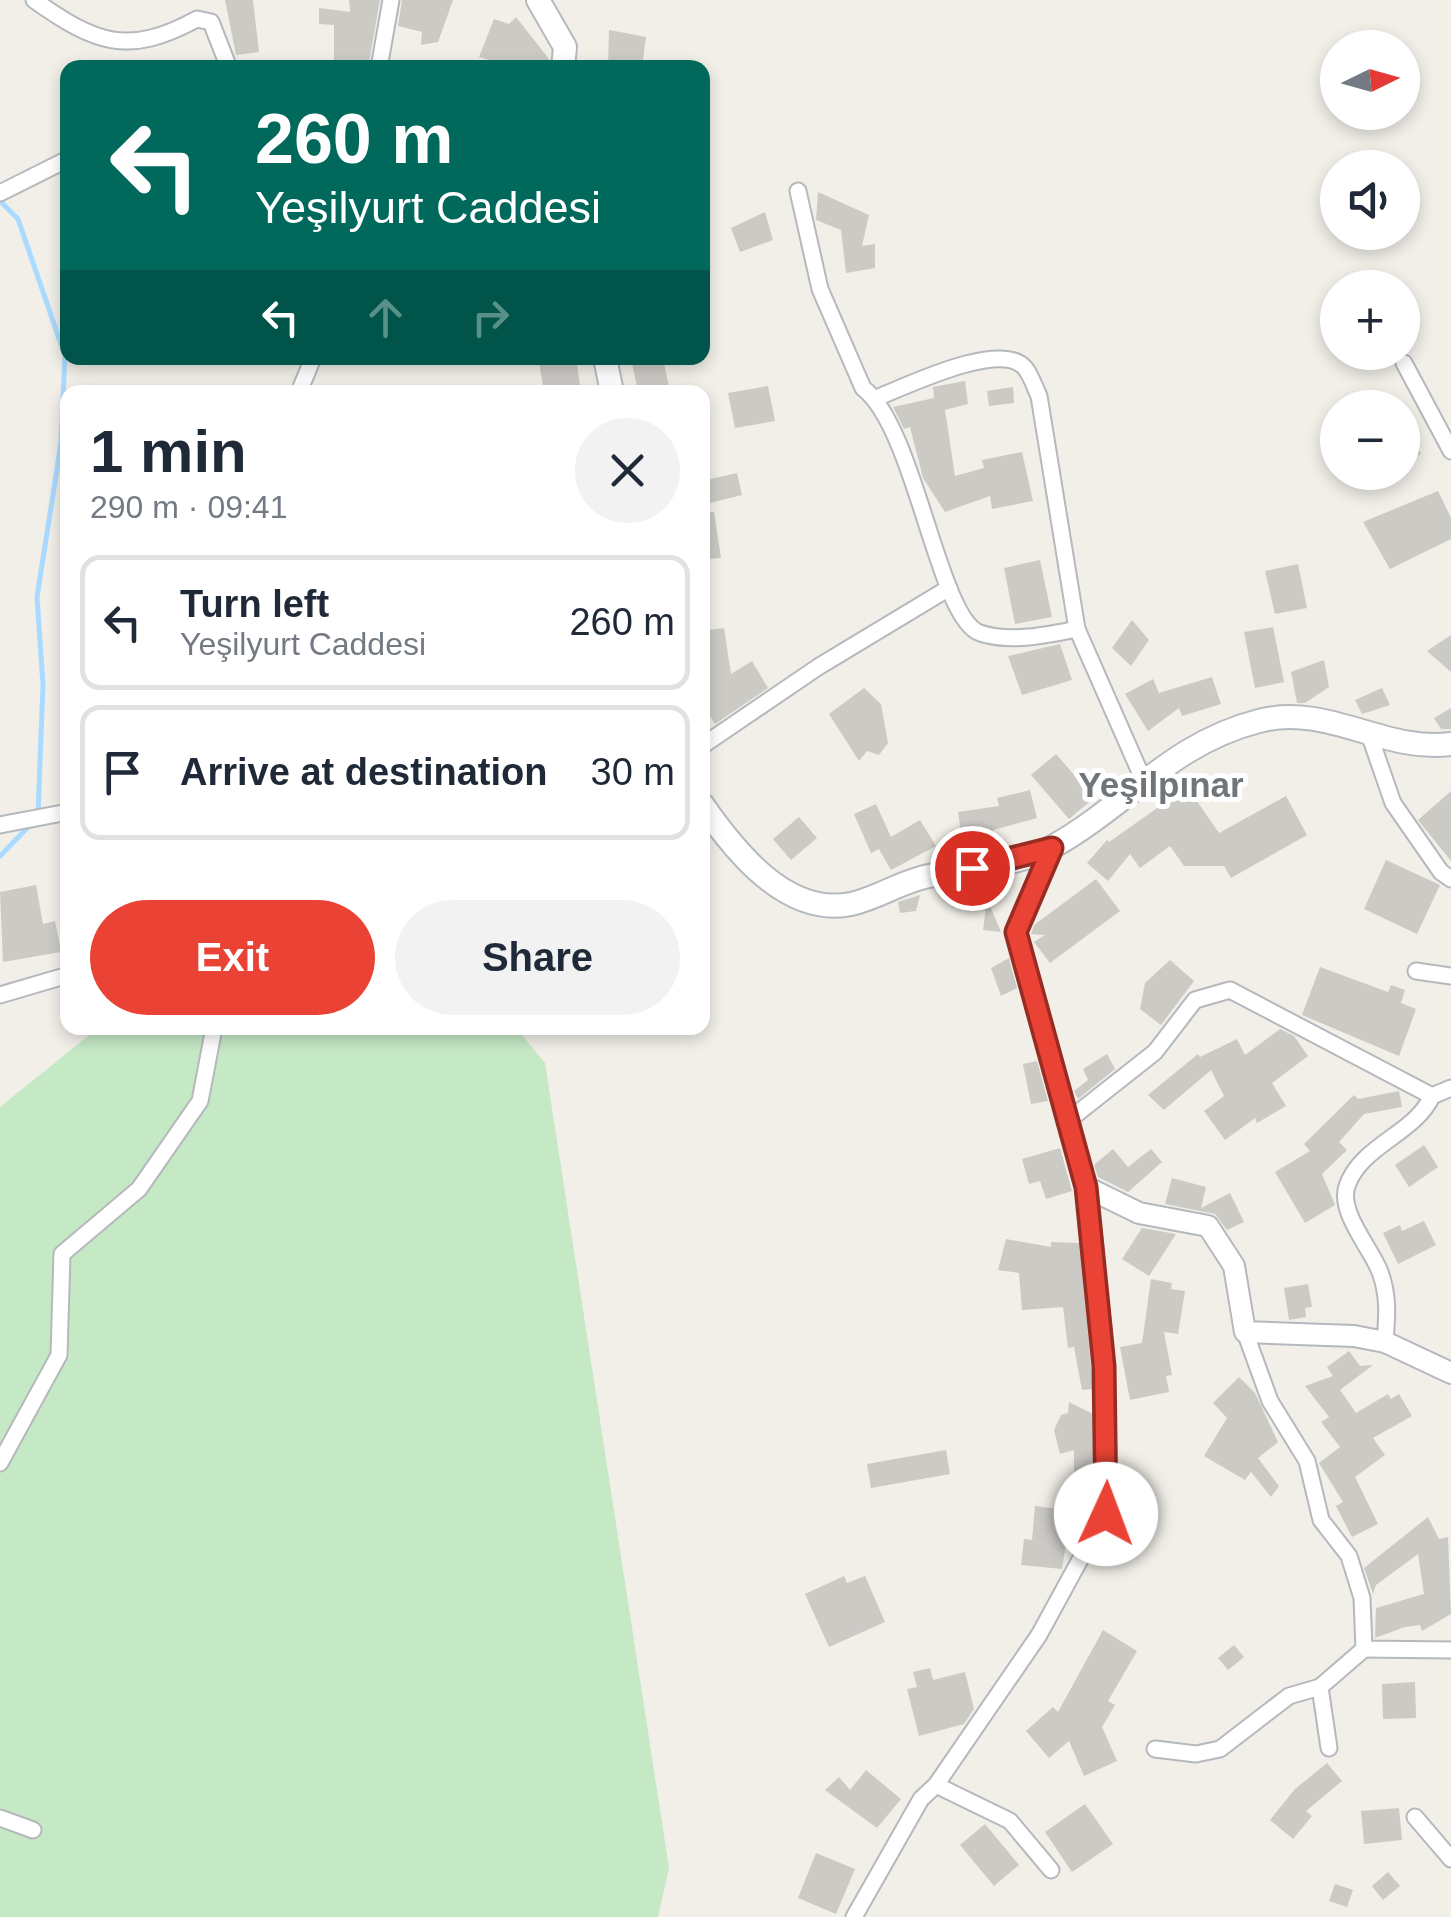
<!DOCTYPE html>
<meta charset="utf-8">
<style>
body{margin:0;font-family:Helvetica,sans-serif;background:#f2f2f3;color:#1f2937;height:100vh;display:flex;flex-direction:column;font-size:38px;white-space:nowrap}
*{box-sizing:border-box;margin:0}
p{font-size:32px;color:#747a83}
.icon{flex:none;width:55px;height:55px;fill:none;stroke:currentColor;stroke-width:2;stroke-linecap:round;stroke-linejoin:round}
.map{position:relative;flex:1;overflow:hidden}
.panel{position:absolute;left:60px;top:385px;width:650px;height:650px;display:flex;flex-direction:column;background:#fff;border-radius:20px;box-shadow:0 5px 15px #0003}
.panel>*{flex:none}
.hud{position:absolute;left:60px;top:60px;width:650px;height:305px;border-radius:20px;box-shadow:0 5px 15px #0003;background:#00695c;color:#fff;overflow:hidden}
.needle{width:65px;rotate:85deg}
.buttons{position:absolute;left:1320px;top:30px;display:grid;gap:20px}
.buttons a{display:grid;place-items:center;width:100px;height:100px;border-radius:50%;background:#fff;box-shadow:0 5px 15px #0003;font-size:50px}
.pin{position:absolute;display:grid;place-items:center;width:85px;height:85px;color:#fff;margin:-42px;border:5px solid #fff;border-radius:50%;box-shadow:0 2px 10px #0007}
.me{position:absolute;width:110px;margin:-55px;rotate:2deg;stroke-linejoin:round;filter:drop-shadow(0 0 8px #0008)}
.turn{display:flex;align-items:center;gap:35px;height:210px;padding:0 30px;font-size:45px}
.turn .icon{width:130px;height:130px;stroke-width:2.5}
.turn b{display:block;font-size:70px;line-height:85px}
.lanes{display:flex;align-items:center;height:95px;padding:0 30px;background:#0003;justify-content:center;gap:50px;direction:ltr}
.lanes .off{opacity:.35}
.round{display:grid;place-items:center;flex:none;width:105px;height:105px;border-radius:52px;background:#f2f2f3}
.headline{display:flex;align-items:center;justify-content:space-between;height:170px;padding:0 30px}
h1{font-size:60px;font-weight:800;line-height:75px}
.primary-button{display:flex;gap:20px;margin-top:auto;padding:20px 30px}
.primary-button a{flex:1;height:115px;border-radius:60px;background:#ea4335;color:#fff;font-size:40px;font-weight:800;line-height:115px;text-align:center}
.primary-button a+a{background:#f2f2f3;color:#1f2937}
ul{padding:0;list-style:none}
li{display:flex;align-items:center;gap:30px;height:135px;margin:0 20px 15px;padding:0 10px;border:5px solid #e0e1e3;border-radius:20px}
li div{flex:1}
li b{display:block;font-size:38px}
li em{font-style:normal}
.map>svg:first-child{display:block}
</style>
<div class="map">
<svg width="1451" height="1917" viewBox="0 0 1451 1917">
<rect width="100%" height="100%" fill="#f1efe8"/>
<polygon fill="#c5e8c5" points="98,1028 516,1028 545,1063 669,1868 658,1917 0,1917 0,1107"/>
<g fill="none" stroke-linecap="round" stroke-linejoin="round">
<g stroke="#aadaff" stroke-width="5">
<polyline points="0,201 18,219 65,356 61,443 37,597 43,685 38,814"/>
<polyline points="0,856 33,822"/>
</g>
</g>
<g fill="#cccac5">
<polygon points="225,0 253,0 259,52 236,55"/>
<polygon points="349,0 380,0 368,68 334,68 334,25 319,24 319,8 350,12"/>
<polygon points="402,0 453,0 438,42 421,45 422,32 398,26"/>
<polygon points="516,17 549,59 541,68 490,68 493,61 479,57 494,19 509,24"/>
<polygon points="609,30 646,37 642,68 608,68"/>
<polygon points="818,192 869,215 862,246 875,244 875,268 846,273 841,230 816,220"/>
<polygon points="765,212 773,240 740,252 731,228"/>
<polygon points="576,358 581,392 544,392 539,362"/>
<polygon points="631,358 663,358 670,392 638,392"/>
<polygon points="965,381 968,404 945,410 955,476 984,468 982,460 1022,452 1033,501 992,509 990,496 945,512 923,478 910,427 904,429 893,407 934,398 933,387"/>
<polygon points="768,386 775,421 735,428 728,393"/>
<polygon points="1013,387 1014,403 989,406 987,391"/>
<polygon points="1402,417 1421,454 1402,464"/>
<polygon points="737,473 742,495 702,505 702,481"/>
<polygon points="1438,491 1451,518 1451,539 1390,569 1363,522"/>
<polygon points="702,512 714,512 721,558 702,559"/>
<polygon points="1040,560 1052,617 1015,624 1004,568"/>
<polygon points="1298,564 1307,608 1275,614 1265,571"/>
<polygon points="1132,620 1149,640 1131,666 1112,648"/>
<polygon points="1273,627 1284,682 1255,688 1244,632"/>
<polygon points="724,628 731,674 752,661 768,688 715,724 702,703 702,631"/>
<polygon points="1451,635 1451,672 1427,651"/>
<polygon points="1060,644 1072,680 1022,695 1008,656"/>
<polygon points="1324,660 1329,687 1305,703 1297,703 1291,672"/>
<polygon points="1212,677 1221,704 1182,716 1179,708 1148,731 1125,694 1153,679 1159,693"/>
<polygon points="864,688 881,704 888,743 879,755 867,751 859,761 829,714"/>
<polygon points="1382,688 1390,705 1362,714 1355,700"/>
<polygon points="1451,708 1451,729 1441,729 1434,718"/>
<polygon points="1056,754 1094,798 1069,819 1031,775"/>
<polygon points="1187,787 1219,833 1286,796 1307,835 1231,878 1224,866 1184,866 1170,846 1140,868 1130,854 1108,881 1087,863 1107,840 1109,842"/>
<polygon points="1030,790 1037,818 993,830 996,849 964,853 958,812 999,806 997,798"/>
<polygon points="1451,791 1451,861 1418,820"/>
<polygon points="876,804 891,837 920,820 936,846 891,870 879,849 871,853 854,814"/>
<polygon points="799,817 817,838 791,860 773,839"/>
<polygon points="1386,860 1440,885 1417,934 1364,909"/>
<polygon points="1096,879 1120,911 1050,963 1034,942 1045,935 1031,934 1034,925"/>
<polygon points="36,885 43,924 55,921 61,952 3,962 0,892"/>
<polygon points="920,895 916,911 900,913 898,902"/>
<polygon points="987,899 1001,932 983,930"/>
<polygon points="1009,958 1017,988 1001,996 991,968"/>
<polygon points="1170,960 1194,981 1161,1025 1140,1009 1145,983"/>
<polygon points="1320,967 1388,992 1391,985 1405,990 1401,1003 1416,1009 1399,1056 1302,1015"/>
<polygon points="1280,1029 1294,1036 1308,1056 1272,1083 1286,1106 1257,1123 1255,1118 1225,1140 1204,1111 1224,1096 1211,1070 1164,1110 1148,1095 1198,1054 1200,1057 1237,1039 1245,1055"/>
<polygon points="1107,1054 1115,1069 1078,1099 1074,1091 1088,1080 1083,1069"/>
<polygon points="1037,1061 1048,1101 1031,1104 1023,1064"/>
<polygon points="1399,1091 1402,1107 1364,1114 1339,1142 1347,1150 1322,1174 1335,1205 1305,1223 1275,1172 1310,1151 1304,1144 1354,1095 1358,1099"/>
<polygon points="1424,1145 1438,1167 1409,1187 1395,1165"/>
<polygon points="1060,1148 1072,1191 1046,1199 1040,1181 1029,1184 1022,1159"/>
<polygon points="1113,1149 1128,1167 1151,1149 1162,1162 1128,1192 1098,1177 1094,1165"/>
<polygon points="1172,1178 1206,1187 1201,1208 1230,1193 1244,1222 1227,1230 1215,1214 1165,1204"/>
<polygon points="1424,1221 1436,1245 1398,1264 1383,1233 1400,1225 1402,1231"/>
<polygon points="1142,1228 1176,1234 1149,1276 1122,1259"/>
<polygon points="1006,1239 1051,1247 1051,1242 1080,1243 1093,1389 1082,1390 1074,1347 1068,1348 1063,1307 1022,1310 1019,1273 998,1270"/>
<polygon points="1151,1279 1172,1283 1171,1289 1185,1291 1178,1334 1164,1332 1172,1375 1166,1376 1169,1392 1130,1400 1120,1347 1142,1343"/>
<polygon points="1308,1284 1312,1307 1305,1308 1306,1317 1289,1320 1284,1288"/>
<polygon points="1349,1351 1360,1366 1373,1365 1340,1390 1356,1413 1388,1394 1391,1399 1399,1394 1412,1416 1373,1438 1385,1455 1355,1477 1378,1524 1352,1537 1336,1506 1343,1502 1319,1463 1340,1447 1321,1422 1329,1417 1305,1386 1333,1376 1327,1367"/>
<polygon points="1239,1377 1255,1393 1278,1442 1258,1458 1279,1486 1271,1497 1251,1472 1245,1480 1204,1456 1227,1418 1213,1403"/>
<polygon points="1069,1402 1093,1414 1094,1511 1090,1518 1070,1518 1062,1569 1021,1565 1024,1539 1032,1540 1035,1506 1065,1510 1065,1487 1074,1487 1074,1450 1060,1454 1054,1430 1061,1415 1068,1413"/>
<polygon points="946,1450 950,1474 871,1488 867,1464"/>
<polygon points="1428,1517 1439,1539 1448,1537 1451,1614 1422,1631 1420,1625 1405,1627 1375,1638 1376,1608 1424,1594 1418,1554 1376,1585 1373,1594 1364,1568"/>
<polygon points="844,1576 847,1583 865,1576 885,1622 829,1647 805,1594"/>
<polygon points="1103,1630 1137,1651 1108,1701 1115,1705 1102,1727 1117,1761 1084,1776 1069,1741 1049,1758 1026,1731 1053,1707 1058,1712"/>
<polygon points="1234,1645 1244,1657 1228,1670 1218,1658"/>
<polygon points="930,1668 933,1680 965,1672 974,1709 964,1724 919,1736 907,1689 917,1687 913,1672"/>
<polygon points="1415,1682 1416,1718 1383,1719 1382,1684"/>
<polygon points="1327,1763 1342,1781 1306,1811 1312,1816 1293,1839 1270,1820 1295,1789"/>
<polygon points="866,1770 901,1799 877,1828 825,1790 839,1777 850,1790"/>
<polygon points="1085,1804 1113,1844 1072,1872 1045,1832"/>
<polygon points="1399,1808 1402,1840 1364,1844 1361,1811"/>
<polygon points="985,1824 1019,1865 994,1886 960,1845"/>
<polygon points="816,1853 855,1869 836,1914 798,1898"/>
<polygon points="1388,1872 1400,1886 1383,1900 1372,1886"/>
<polygon points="1335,1884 1353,1890 1347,1907 1329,1901"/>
</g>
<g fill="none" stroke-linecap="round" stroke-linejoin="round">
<defs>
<g id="minor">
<path d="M 34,0 C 95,43 127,57 197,19 L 211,22 L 229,68"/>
<polyline points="379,68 391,0"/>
<path d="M 798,191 L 820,289 L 863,388 C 916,429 938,619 980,633 C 1009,643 1048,635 1077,629"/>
<polyline points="0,193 68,159"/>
<polyline points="1404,363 1451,451"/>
<polyline points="299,392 313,358"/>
<path d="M 876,398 C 905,387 1001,339 1025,368 C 1031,375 1035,388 1039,396 L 1077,629 L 1143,779"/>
<polyline points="1368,731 1393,803 1441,872 1451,879"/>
<polyline points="702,746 818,667 949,588"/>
<polyline points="0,825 68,812"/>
<polyline points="1416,971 1451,976"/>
<polyline points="0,995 68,975"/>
<polyline points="1432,1096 1451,1088"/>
<path d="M 1065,1123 L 1155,1052 L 1195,1000 L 1230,990 L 1432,1096 C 1415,1134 1361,1145 1347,1186 C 1338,1212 1371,1248 1380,1272 C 1389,1296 1387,1317 1385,1342"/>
<polyline points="1245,1332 1270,1401 1307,1461 1321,1520 1349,1556 1362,1598 1364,1649 1451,1650"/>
<polyline points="0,1463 59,1355 62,1254 139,1189 200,1101 214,1028"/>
<polyline points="1320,1687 1329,1748"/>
<polyline points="1155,1749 1196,1754 1220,1749 1289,1696 1320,1687 1364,1649"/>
<polyline points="936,1785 1010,1821 1051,1870"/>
<polyline points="1415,1817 1451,1859"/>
<polyline points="0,1818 33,1830"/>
<polyline points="854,1917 921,1799 936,1785 1039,1635 1105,1514 1104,1366 1086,1187"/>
</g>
<polyline id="tertiary" points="1052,848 1016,932 1086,1187 1139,1213 1208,1226 1234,1266 1245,1332 1354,1336 1385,1342 1451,1373"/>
<g id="secondary">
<polyline points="538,0 565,47 563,68"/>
<polyline points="605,358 612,392"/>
<path d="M 702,804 C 734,850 786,917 851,904 C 878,898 902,881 929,876 C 969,868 1019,866 1054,846 C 1127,805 1172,743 1259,721 C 1327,703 1385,753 1451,744"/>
</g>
</defs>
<use href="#minor" stroke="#b5b8bc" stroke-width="19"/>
<use href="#tertiary" stroke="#b5b8bc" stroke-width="24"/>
<use href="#secondary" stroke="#b6babf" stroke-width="26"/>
<use href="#minor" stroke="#fff" stroke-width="15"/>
<use href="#tertiary" stroke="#fff" stroke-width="20"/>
<use href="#secondary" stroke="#fff" stroke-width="22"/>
</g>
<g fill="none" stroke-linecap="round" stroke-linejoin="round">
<defs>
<polyline id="route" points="972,868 1052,848 1016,932 1086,1187 1104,1366 1106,1514"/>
</defs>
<use href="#route" stroke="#982c22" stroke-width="25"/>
<use href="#route" stroke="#ea4335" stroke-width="18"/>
</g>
<g text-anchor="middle" stroke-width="10" stroke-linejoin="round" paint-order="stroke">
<g font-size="35" font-weight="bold" fill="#70757a" stroke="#fff">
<text x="1161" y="797">Yeşilpınar</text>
</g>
</g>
</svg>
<div class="buttons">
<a><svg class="needle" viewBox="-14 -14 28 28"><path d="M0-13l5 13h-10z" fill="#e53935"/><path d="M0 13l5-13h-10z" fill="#747a83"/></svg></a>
<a><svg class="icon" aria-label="sound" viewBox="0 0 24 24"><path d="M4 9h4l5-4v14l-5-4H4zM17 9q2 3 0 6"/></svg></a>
<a>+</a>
<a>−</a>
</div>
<div class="pin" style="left:972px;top:868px;background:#d93025"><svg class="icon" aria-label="arrive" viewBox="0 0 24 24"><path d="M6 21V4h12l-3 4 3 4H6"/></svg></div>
<svg class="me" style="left:1106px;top:1514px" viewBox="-20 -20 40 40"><circle r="19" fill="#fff"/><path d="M0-13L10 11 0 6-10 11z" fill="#ea4335"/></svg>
<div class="hud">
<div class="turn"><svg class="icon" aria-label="left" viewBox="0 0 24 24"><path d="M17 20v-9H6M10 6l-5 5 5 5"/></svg><div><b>260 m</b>Yeşilyurt Caddesi</div></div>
<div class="lanes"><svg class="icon" aria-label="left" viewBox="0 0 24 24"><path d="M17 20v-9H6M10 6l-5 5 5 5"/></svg><svg class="icon off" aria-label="ahead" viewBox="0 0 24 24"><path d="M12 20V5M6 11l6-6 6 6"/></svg><svg class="icon off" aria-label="right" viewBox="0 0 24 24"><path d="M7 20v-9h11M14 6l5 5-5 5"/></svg></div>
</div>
<section class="panel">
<div class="headline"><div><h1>1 min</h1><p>290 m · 09:41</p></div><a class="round"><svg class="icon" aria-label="close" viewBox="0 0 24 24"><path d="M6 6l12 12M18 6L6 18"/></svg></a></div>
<ul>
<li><svg class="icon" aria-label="left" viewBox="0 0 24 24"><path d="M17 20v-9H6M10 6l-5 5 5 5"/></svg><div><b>Turn left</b><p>Yeşilyurt Caddesi</p></div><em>260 m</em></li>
<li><svg class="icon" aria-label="arrive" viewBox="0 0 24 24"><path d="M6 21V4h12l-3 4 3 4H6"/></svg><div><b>Arrive at destination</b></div><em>30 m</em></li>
</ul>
<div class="primary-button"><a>Exit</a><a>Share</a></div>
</section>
</div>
